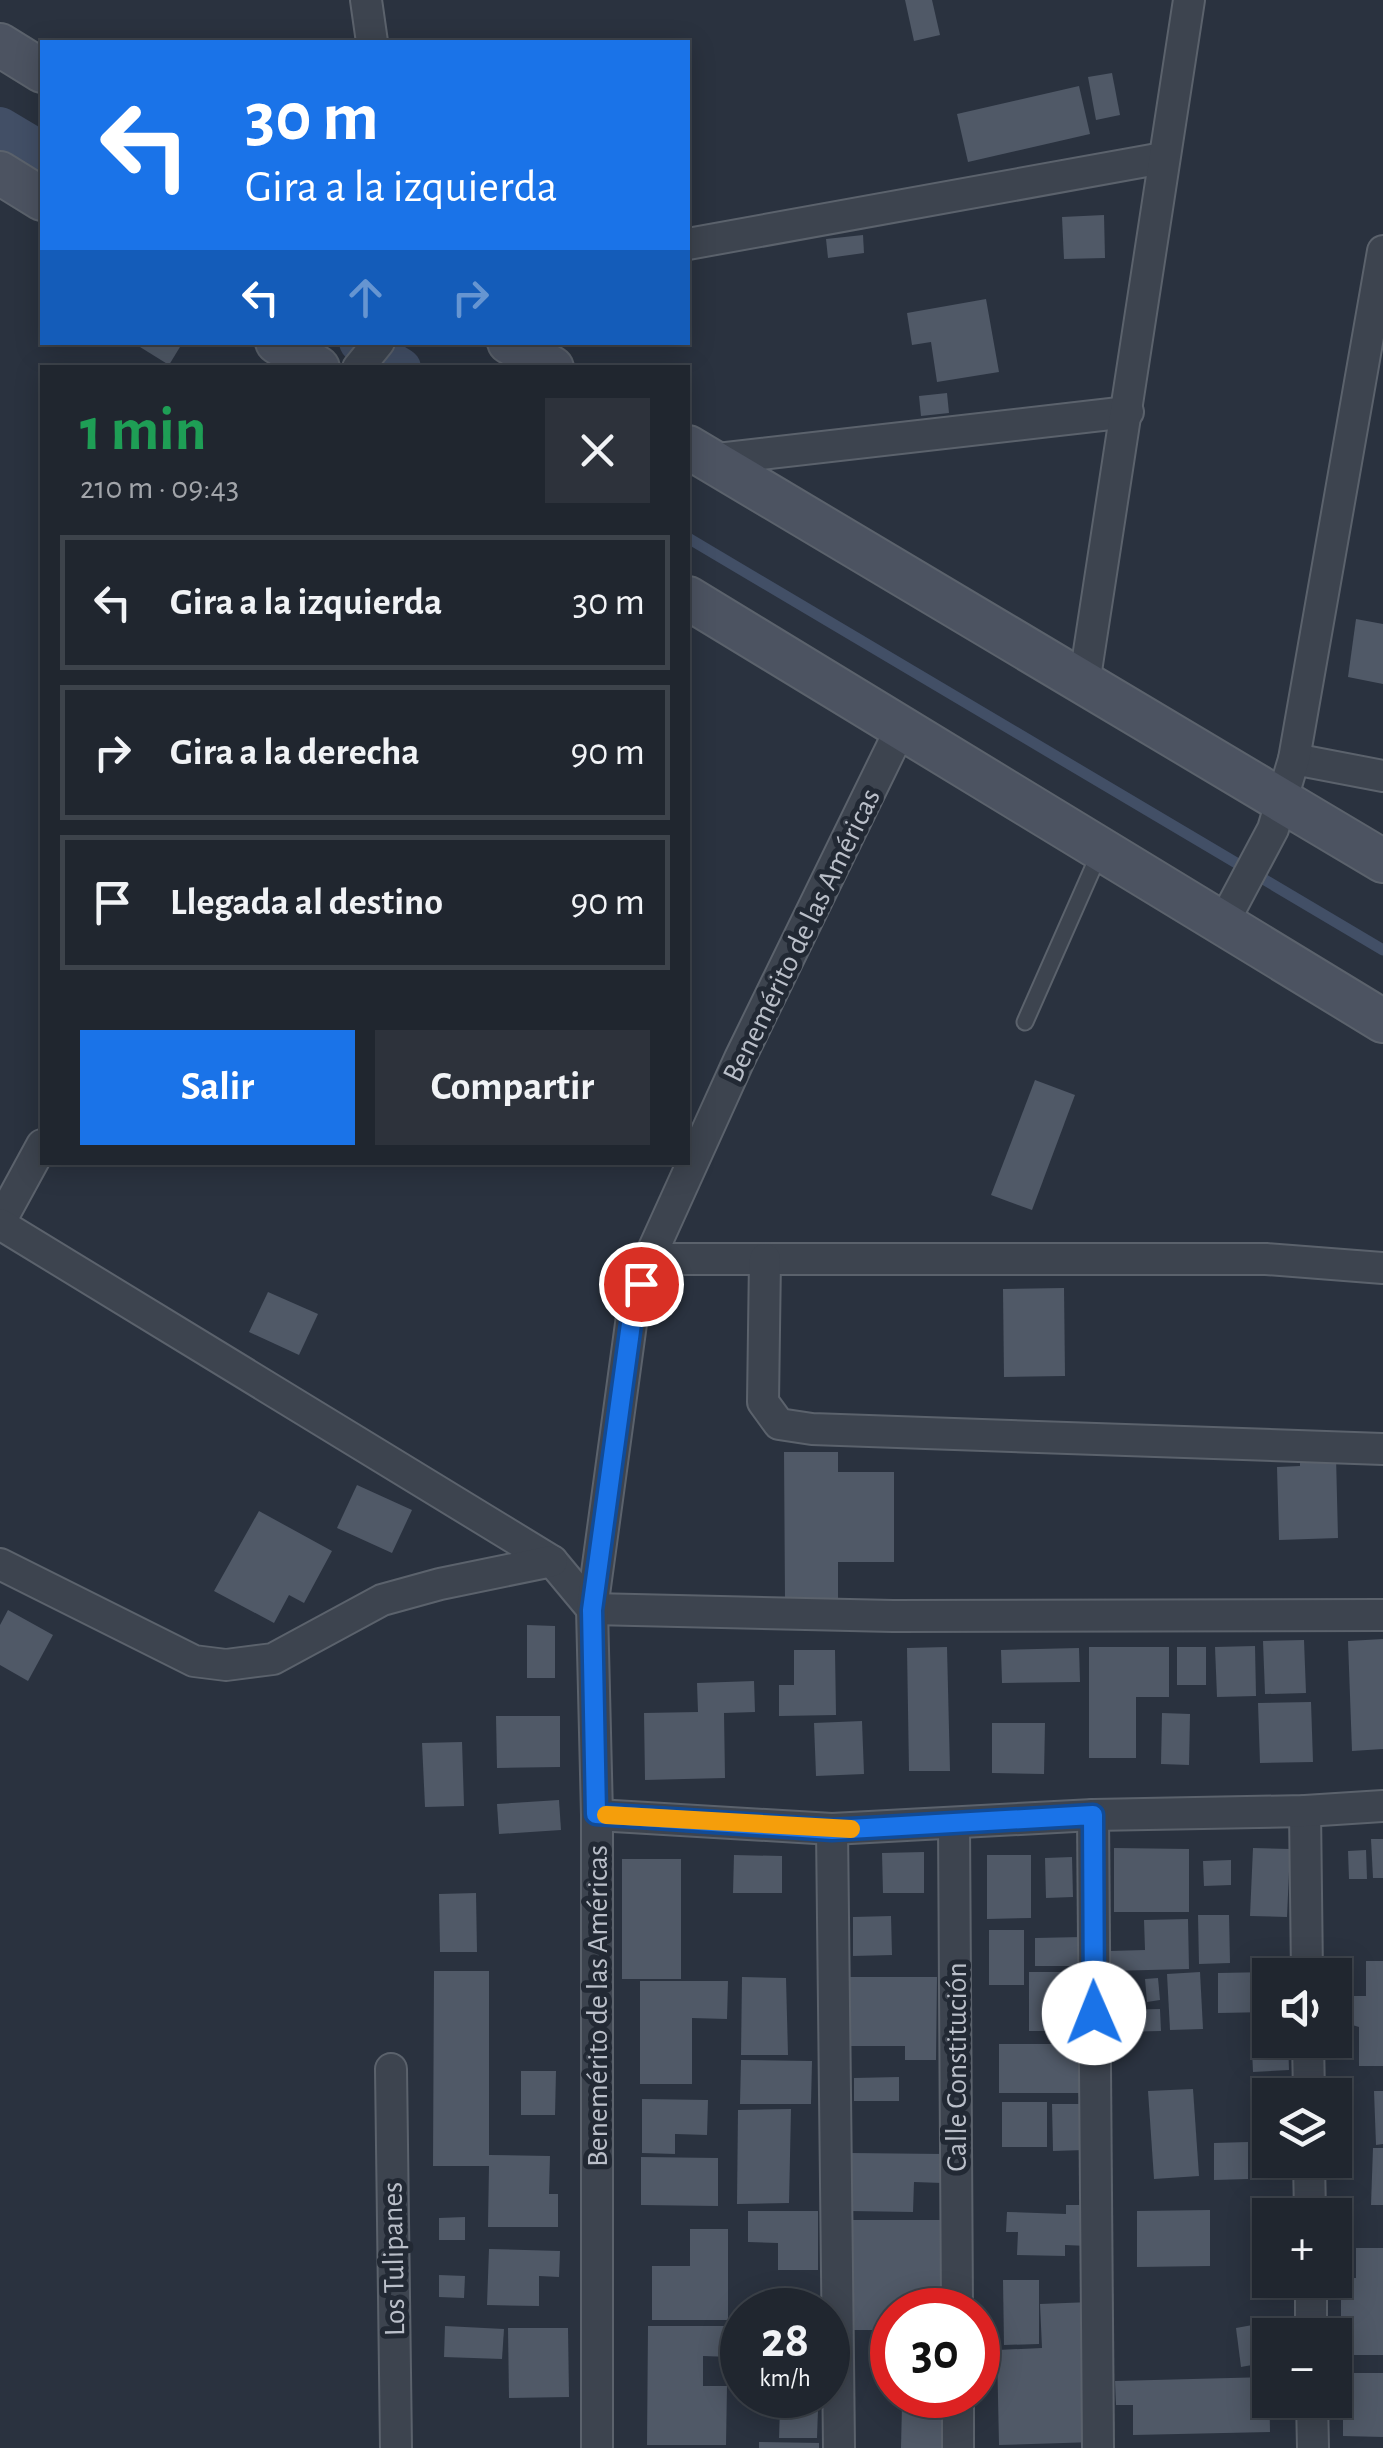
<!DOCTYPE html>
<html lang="es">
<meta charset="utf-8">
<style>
body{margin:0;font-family:"Alegreya Sans",sans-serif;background:#2d323b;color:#f1f3f6;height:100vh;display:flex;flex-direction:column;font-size:38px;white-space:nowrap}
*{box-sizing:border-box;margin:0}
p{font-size:32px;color:#a2a5aa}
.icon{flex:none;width:55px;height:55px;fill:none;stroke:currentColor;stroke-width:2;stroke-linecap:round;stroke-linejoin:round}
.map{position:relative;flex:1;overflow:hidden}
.side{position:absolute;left:40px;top:365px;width:650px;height:800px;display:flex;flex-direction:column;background:#20262f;border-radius:0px;box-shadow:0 5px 25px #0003,0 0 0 2px #3d434b}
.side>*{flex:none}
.banner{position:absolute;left:40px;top:40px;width:650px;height:305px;border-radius:0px;box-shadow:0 5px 25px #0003,0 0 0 2px #3d434b;background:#1a73e8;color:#fff;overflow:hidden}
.tools{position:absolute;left:1252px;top:1958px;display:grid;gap:20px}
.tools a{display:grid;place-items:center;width:100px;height:100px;border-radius:0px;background:#20262f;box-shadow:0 5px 25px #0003,0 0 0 2px #3d434b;font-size:50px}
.speed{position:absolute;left:720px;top:2288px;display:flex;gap:20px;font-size:50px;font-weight:700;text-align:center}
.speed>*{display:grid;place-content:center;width:130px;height:130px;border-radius:50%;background:#20262f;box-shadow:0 5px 25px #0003,0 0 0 2px #3d434b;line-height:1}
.speed small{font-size:25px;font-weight:400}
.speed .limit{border:15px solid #d22;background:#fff;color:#111}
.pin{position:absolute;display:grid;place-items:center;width:85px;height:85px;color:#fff;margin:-42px;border:5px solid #fff;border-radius:50%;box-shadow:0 2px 10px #0007}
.me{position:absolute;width:110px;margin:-55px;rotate:359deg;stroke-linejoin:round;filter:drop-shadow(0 0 8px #0008)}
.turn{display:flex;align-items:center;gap:35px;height:210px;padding:0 40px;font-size:45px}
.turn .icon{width:130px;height:130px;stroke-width:2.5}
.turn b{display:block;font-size:70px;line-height:85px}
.lanes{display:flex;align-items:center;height:95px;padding:0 40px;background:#0003;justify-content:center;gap:50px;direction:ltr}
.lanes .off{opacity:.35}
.round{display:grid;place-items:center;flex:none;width:105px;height:105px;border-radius:0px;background:#2d323b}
.overview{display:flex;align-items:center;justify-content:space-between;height:170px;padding:0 40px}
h1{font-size:60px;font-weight:600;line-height:75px;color:#1e9e55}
.button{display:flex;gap:20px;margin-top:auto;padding:20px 40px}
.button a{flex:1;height:115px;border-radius:0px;background:#1a73e8;color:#fff;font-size:40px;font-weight:600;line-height:115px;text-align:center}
.button a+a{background:#2d323b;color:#f1f3f6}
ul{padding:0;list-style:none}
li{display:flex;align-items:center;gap:30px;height:135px;margin:0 20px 15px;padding:0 20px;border:5px solid #3d434b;border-radius:0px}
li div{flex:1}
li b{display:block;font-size:38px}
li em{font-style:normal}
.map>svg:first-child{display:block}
</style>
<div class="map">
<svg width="1383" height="2448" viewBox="0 0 1383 2448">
<rect width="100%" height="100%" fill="#2a323f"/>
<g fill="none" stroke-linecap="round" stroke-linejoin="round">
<polyline stroke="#424f66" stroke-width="11" points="688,538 1383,950"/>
<g stroke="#424f66" stroke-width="40">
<polyline points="0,127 42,152"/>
<polyline points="359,342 401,368"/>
</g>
</g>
<g fill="#505967">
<polygon points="905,0 932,0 940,35 914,41"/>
<polygon points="1112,73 1120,115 1096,120 1088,77"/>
<polygon points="1079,86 1090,134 968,162 957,114"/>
<polygon points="1104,215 1105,258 1064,259 1062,217"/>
<polygon points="863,235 864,253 828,258 826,239"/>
<polygon points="986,299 999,372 937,382 931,342 912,345 907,313"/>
<polygon points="132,342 183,342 169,365"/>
<polygon points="947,393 949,413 921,416 919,396"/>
<polygon points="1356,619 1383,624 1383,684 1348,677"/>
<polygon points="1035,1080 1075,1095 1032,1210 991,1195"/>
<polygon points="1064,1288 1065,1376 1004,1377 1003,1289"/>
<polygon points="268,1292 318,1314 299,1355 249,1332"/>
<polygon points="784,1452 838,1452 838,1472 894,1472 894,1562 838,1562 838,1599 785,1599"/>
<polygon points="1336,1456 1338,1538 1279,1540 1277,1467 1300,1466 1300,1457"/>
<polygon points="357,1485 412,1510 392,1553 337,1528"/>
<polygon points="259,1511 332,1551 304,1603 289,1595 274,1623 214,1591"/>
<polygon points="8,1610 53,1635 28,1681 0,1665 0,1625"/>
<polygon points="527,1625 555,1626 555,1678 527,1678"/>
<polygon points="1383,1639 1383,1749 1352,1751 1348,1641"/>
<polygon points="1304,1640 1306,1693 1265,1694 1263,1641"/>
<polygon points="1255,1646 1256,1696 1217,1697 1215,1647"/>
<polygon points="947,1647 950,1771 909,1771 907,1648"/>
<polygon points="1089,1647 1169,1647 1169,1697 1136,1697 1136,1758 1089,1758"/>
<rect x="1177" y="1647" width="29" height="38"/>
<polygon points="1079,1648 1080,1682 1002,1683 1001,1650"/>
<polygon points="794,1650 835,1650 836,1715 779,1716 779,1685 794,1685"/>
<polygon points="754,1681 755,1712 724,1713 725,1778 645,1780 644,1713 698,1712 697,1683"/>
<polygon points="1311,1702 1313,1762 1260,1763 1258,1703"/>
<polygon points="1162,1713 1190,1714 1189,1765 1161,1764"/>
<polygon points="496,1716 560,1716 560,1767 497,1768"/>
<polygon points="862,1721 864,1774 816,1776 814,1723"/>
<polygon points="992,1723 1045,1723 1044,1774 992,1773"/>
<polygon points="462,1742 464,1806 425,1807 422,1743"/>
<polygon points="559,1800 561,1830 499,1834 497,1804"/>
<polygon points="1371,1839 1383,1839 1383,1878 1373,1878"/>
<polygon points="1114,1848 1189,1849 1189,1912 1114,1912"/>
<polygon points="1253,1848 1290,1849 1287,1917 1250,1916"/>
<polygon points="1366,1850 1367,1879 1349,1879 1348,1851"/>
<polygon points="924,1852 924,1893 883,1893 882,1853"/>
<polygon points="734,1855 782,1856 782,1893 733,1893"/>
<polygon points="987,1855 1031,1855 1031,1918 987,1919"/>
<polygon points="1072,1857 1073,1897 1046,1898 1045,1858"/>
<rect x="622" y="1859" width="59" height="120"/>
<polygon points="1231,1860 1231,1885 1204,1886 1203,1861"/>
<polygon points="476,1893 477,1952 440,1952 439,1894"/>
<polygon points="1198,1915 1229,1915 1230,1963 1199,1964"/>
<polygon points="891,1916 892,1955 853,1956 853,1917"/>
<polygon points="1188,1919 1189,1969 1109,1971 1109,1951 1145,1950 1144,1920"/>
<rect x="989" y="1930" width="35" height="55"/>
<polygon points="1082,1937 1082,1966 1035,1966 1035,1938"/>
<polygon points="1366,1961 1383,1961 1383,2066 1359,2066 1359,2027 1349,2024 1349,1996 1366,1996"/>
<polygon points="434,1971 489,1971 489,2155 550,2156 549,2194 558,2194 558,2227 488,2227 489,2166 433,2166"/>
<rect x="1029" y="1972" width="57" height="59"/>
<polygon points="1200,1972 1203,2029 1170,2030 1167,1974"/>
<polygon points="1270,1972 1270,2012 1218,2013 1218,1973"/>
<polygon points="742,1977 786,1978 788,2055 741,2055"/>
<polygon points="848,1977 937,1977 936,2060 905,2060 905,2046 848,2046"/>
<polygon points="1158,1978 1160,2000 1147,2002 1145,1979"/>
<polygon points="640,1981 728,1981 727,2019 692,2018 692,2084 640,2084"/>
<polygon points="1160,2009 1161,2031 1115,2032 1115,2010"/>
<polygon points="1270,2025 1270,2040 1288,2040 1289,2070 1253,2072 1251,2026"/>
<rect x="999" y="2044" width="83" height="49"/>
<polygon points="741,2060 812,2061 811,2104 740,2104"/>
<polygon points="521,2071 556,2071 555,2115 521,2115"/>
<polygon points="899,2077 899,2101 854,2101 854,2078"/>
<polygon points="1193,2089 1199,2176 1154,2179 1148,2091"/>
<polygon points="1374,2091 1383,2091 1383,2144 1376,2145"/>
<polygon points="642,2099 708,2100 707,2135 675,2134 675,2154 642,2153"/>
<rect x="1002" y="2102" width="45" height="45"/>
<polygon points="1052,2104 1085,2104 1085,2150 1053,2151"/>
<polygon points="791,2109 789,2203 737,2204 738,2110"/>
<polygon points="1248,2142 1248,2179 1214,2180 1214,2143"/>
<polygon points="1373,2148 1383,2148 1383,2205 1371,2205"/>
<polygon points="851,2153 943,2154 942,2183 914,2182 913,2212 849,2211"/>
<polygon points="641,2157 718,2158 718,2206 641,2205"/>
<polygon points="1066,2205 1088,2205 1088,2246 1065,2245 1065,2256 1017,2255 1018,2232 1006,2232 1007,2212 1066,2214"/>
<polygon points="1210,2210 1210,2266 1137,2267 1137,2211"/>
<polygon points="748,2211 818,2211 818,2270 778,2270 778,2243 748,2242"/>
<polygon points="465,2217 465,2240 439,2240 439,2218"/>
<polygon points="851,2220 942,2220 942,2310 892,2310 892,2330 851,2330"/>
<polygon points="690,2229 728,2229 728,2320 652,2320 652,2266 690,2266"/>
<polygon points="1356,2248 1383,2248 1383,2355 1341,2355 1341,2278 1356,2278"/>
<polygon points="489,2249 560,2251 559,2277 539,2276 539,2306 487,2305"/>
<polygon points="439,2275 465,2276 464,2298 439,2297"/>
<polygon points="1003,2280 1039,2280 1039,2344 1004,2345"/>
<polygon points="1091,2302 1095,2442 999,2445 997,2350 1042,2348 1040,2304"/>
<polygon points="1258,2324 1263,2363 1241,2367 1236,2328"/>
<polygon points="445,2326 504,2329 502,2359 444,2357"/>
<polygon points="648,2326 731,2326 731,2357 703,2356 703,2386 727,2386 726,2445 647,2445"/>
<polygon points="508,2328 568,2328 569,2397 509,2398"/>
<polygon points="1343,2373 1383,2373 1383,2437 1343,2436"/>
<polygon points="1269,2377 1270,2432 1133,2435 1133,2405 1116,2405 1115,2381"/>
<polygon points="902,2404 944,2405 943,2448 901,2448"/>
<polygon points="780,2408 818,2409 817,2438 779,2438"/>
<polygon points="759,2442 819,2443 819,2448 759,2448"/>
</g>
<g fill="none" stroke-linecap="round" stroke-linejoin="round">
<defs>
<polyline id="lane" points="1025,1022 1100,852"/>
<g id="street">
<polyline points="366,0 372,42"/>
<polyline points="688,244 1163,158"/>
<polyline points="358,368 379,342"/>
<polyline points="709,460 1128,412"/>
<polyline points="1084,684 1189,0"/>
<polyline points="1294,759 1383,776"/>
<polyline points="1222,925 1273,829 1294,759 1383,251"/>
<polyline points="0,1222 42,1145"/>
<polyline points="0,1224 552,1561 592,1609 893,1616 1383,1615"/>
<polyline points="649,1259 1266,1259 1383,1268"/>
<polyline points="765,1259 763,1402 779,1424 812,1429 1383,1449"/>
<polyline points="0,1564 194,1661 226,1665 273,1659 382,1600 440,1584 552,1561"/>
<polyline points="1305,1811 1307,1975"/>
<polyline points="597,1815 832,1829 1093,1815 1305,1811 1383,1806"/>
<polyline points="1093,1815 1098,2448"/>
<polyline points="954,1824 957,2310"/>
<polyline points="832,1829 839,2448"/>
<polyline points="1308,2040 1309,2095"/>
<polyline points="391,2069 396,2448"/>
<polyline points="1309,2160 1310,2215"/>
<polyline points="1311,2280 1311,2335"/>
<polyline points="958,2395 958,2448"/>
<polyline points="1312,2400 1313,2448"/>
<polyline points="597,2448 597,1815 592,1609 633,1309 649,1259 740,1058 902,726"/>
</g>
<g id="secondary">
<polyline points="0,45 42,71"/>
<polyline points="0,173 42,199"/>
<polyline points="277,342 318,368"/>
<polyline points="509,342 552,368"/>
<polyline points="688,447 1383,861"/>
<polyline points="688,598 1383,1021"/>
</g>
</defs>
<use href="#lane" stroke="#5b626c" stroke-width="19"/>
<use href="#street" stroke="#5b626c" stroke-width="34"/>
<use href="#secondary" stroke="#5b626c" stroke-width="46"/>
<use href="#lane" stroke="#3d444f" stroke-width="15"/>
<use href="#street" stroke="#3d444f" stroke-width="30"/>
<use href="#secondary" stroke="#4c5361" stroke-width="42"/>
</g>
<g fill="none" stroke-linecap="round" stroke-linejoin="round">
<defs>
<polyline id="route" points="641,1284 633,1309 592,1610 596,1814 832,1830 1093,1815 1094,2013"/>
</defs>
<use href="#route" stroke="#114b97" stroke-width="25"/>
<use href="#route" stroke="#1a73e8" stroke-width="18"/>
<polyline stroke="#f59e0b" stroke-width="18" points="606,1815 851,1829"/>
</g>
<g text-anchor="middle" stroke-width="10" stroke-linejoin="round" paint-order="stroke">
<g font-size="30" fill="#babfc9" stroke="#222934">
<text transform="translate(801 935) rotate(-64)" y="10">Benemérito de las Américas</text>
<text transform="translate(597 2006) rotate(-90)" y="10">Benemérito de las Américas</text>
<text transform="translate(956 2067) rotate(-90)" y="10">Calle Constitución</text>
<text transform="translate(393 2259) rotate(-91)" y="10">Los Tulipanes</text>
</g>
</g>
</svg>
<div class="tools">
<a><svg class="icon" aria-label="sound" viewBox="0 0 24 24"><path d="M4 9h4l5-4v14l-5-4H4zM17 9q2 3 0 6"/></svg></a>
<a><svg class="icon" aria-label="layers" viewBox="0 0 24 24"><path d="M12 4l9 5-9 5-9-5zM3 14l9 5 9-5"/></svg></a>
<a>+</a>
<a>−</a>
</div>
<div class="speed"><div>28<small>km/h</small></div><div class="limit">30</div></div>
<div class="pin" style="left:641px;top:1284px;background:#d93025"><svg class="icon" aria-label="arrive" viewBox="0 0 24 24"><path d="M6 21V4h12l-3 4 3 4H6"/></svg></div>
<svg class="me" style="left:1094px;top:2013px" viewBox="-20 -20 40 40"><circle r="19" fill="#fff"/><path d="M0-13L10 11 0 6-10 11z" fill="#1a73e8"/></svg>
<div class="banner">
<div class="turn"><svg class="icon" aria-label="left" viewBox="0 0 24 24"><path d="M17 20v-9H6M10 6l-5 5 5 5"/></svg><div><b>30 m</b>Gira a la izquierda</div></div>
<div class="lanes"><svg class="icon" aria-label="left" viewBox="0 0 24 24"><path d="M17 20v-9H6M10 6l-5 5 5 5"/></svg><svg class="icon off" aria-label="ahead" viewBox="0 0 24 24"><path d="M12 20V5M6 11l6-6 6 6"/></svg><svg class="icon off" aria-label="right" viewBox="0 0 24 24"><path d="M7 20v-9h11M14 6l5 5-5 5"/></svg></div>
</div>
<section class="side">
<div class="overview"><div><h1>1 min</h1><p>210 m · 09:43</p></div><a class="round"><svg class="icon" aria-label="close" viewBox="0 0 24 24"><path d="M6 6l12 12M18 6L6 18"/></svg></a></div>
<ul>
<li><svg class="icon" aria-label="left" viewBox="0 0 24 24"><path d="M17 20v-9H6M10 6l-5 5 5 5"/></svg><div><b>Gira a la izquierda</b></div><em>30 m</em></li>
<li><svg class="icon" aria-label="right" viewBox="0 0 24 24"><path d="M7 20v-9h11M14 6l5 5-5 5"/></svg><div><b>Gira a la derecha</b></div><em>90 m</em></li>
<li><svg class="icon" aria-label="arrive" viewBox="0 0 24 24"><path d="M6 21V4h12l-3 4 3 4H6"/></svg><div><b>Llegada al destino</b></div><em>90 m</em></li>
</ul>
<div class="button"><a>Salir</a><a>Compartir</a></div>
</section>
</div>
